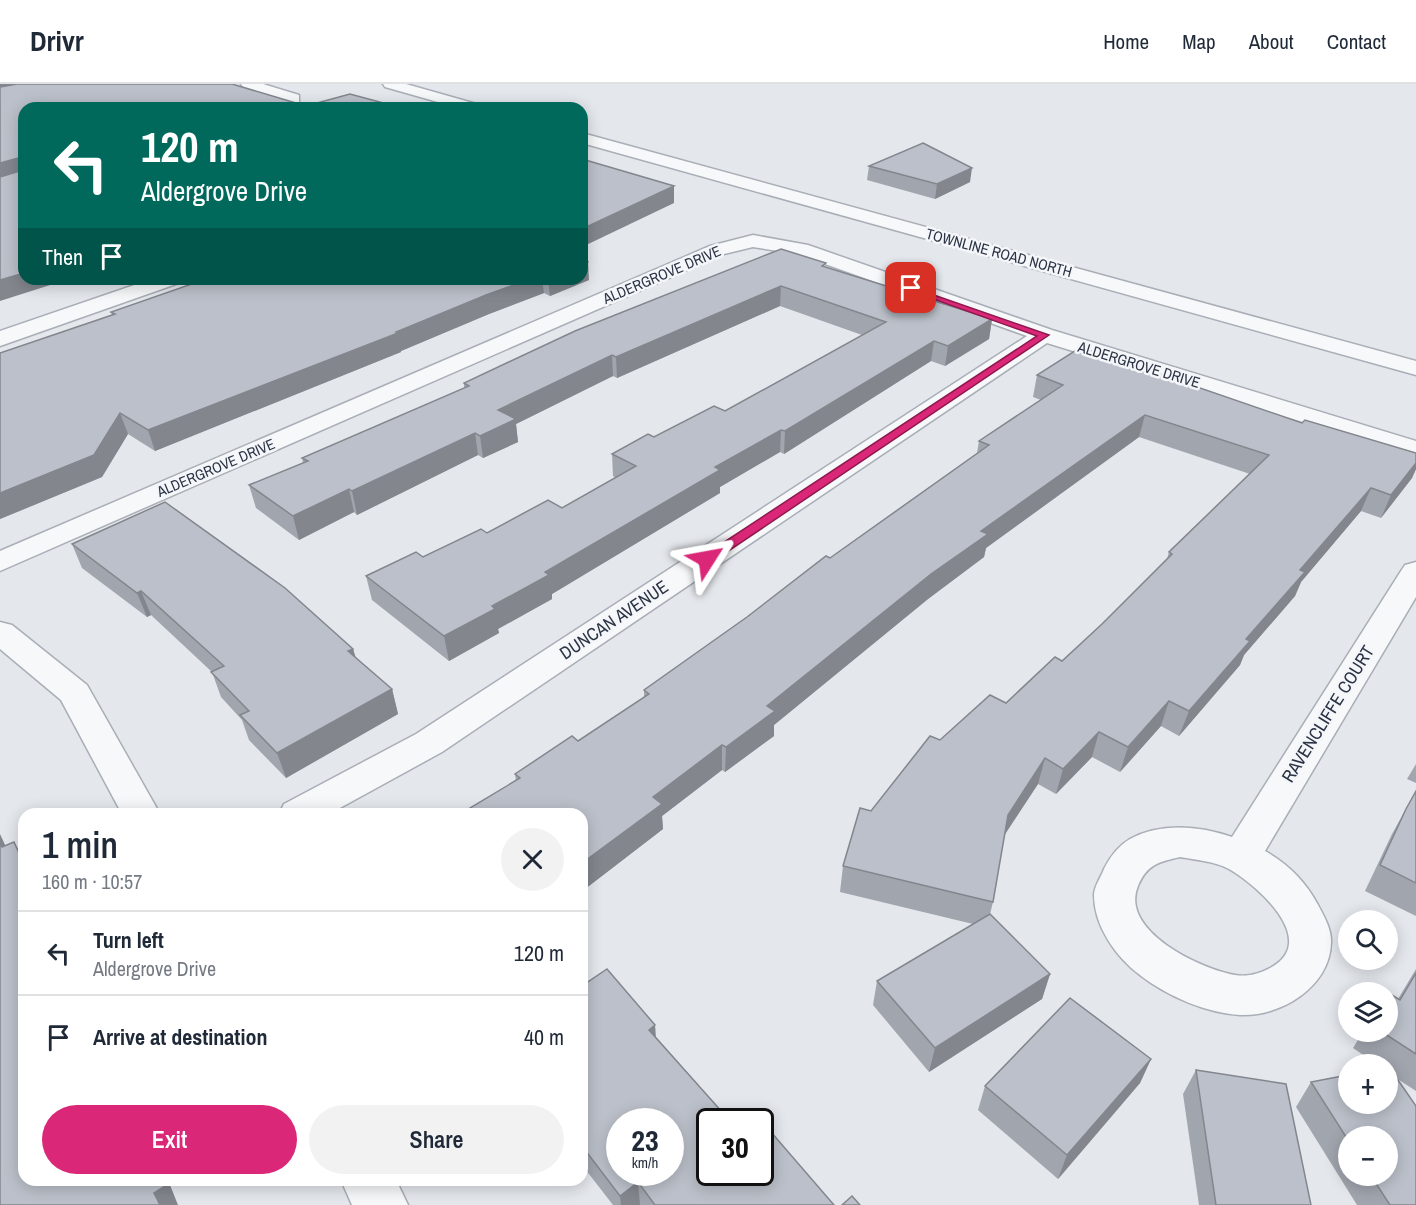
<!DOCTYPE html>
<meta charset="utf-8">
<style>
body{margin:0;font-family:"Archivo Narrow",sans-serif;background:#f2f2f3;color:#1f2937;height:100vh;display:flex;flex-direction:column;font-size:22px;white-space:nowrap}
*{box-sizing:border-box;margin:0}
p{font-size:20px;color:#747a83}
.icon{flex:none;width:33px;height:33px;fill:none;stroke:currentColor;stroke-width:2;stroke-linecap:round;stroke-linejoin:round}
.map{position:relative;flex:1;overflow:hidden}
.side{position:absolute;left:18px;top:724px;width:570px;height:378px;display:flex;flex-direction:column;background:#fff;border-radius:18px;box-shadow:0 3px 15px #0003}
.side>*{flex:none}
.banner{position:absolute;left:18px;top:18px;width:570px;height:183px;border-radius:18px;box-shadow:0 3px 15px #0003;background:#00695c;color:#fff;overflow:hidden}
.tools{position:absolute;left:1338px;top:826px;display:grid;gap:12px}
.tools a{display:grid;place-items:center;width:60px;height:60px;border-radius:50%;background:#fff;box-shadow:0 3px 15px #0003;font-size:30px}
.speed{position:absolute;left:606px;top:1024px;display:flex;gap:12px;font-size:30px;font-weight:700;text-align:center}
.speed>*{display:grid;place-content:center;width:78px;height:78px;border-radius:50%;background:#fff;box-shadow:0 3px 15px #0003;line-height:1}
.speed small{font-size:15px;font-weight:400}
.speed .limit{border:3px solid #111;border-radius:9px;background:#fff;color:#111}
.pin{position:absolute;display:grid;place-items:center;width:51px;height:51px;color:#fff;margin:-26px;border-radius:12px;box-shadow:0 3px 9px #0006}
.me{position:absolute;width:66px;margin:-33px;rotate:56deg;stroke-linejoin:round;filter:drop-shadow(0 0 4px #0008)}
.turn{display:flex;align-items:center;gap:21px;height:126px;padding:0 24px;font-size:27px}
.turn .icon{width:78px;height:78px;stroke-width:2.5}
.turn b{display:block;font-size:42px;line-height:51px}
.then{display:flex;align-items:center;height:57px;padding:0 24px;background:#0003;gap:12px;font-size:22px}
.round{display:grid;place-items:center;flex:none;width:63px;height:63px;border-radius:32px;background:#f2f2f3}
.summary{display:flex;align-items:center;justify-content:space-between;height:102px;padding:0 24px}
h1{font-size:36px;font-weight:600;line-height:45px}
.button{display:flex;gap:12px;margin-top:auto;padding:12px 24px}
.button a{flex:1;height:69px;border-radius:36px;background:#db2777;color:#fff;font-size:24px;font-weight:600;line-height:69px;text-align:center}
.button a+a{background:#f2f2f3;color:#1f2937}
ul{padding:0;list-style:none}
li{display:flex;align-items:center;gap:18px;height:84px;padding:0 24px;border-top:2px solid #e0e1e3}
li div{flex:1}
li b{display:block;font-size:22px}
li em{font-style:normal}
header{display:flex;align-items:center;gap:36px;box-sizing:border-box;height:84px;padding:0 30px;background:#fff;border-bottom:2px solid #e0e1e3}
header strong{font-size:28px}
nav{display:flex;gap:33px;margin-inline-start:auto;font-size:21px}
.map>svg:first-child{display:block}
</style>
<header>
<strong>Drivr</strong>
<nav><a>Home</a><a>Map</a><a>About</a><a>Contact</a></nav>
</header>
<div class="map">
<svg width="1416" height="1121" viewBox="0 0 1416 1121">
<rect width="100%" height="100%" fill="#e4e7ec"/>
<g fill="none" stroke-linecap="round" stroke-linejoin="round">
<defs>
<g id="minor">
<polygon points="241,0 263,0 299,11 299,22 279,24 286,16 243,3"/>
<polygon points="753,151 808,161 1052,246 1416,357 1416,373 1047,259 442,668 329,730 279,730 284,720 416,650 1027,252 797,170 753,163 724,170 0,487 0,467 710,162"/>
<path d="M 1416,478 L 1416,513 L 1265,767 C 1288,780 1306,798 1318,821 C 1324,832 1332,846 1331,859 C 1330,903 1280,933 1240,931 C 1206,929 1167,912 1140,891 C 1116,873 1094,842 1094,811 C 1094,803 1101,793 1104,785 C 1110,773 1118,762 1130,755 C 1161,738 1200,742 1232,753 L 1401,487 L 1405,481 ZM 1180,773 C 1196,776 1214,777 1229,785 C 1257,801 1321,857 1270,884 C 1259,890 1247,893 1235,891 C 1201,885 1119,847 1138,802 C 1147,780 1159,778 1180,773 Z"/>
<polygon points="0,538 12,541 87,601 160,730 122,730 61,616 0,565"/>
<polygon points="341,1096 396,1096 408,1121 352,1121"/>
</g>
<g id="tertiary">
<polygon points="383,0 406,0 480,21 482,24 459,24 385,3"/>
<polygon points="582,49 1416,277 1416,291 582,59"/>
<polygon points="152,195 182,195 179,199 0,262 0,247"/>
</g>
</defs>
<use href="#minor" stroke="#a9aeb7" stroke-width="3"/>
<use href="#tertiary" stroke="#a9aeb7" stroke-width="3"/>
<use href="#minor" fill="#f7f8fa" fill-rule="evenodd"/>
<use href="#tertiary" fill="#f7f8fa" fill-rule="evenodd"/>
</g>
<g fill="#a1a5ae" fill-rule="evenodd">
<polygon points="869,82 970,98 935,115 867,96"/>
<polygon points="826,183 992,235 989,255 945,282 931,277 784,370 780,368 720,403 720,409 552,510 552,515 498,545 499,549 449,577 372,516 366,492 423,473 487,449 562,424 616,394 613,392 612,370 725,327 862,251 780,222 617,294 613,292 516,340 518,358 483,374 478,371 357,431 354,428 299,456 256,424 249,401 303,379 302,374 464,304 464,299"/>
<polygon points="206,195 582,195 589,196 550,212 544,209 489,230 401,267 401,268 155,367 128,350 102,393 0,435 0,269 112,231 111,228"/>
<polygon points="1037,291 1302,339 1416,369 1416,385 1412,394 1381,434 1361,427 1301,498 1295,512 1244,571 1240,581 1179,652 1161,642 1120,688 1092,673 1056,710 1038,700 1004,752 993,818 990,830 1050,890 1042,915 929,988 873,921 877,897 973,840 840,808 843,782 871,727 940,656 1006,619 1062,577 1102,540 1167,475 1169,468 1250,390 1139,353 986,464 984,473 928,515 774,641 774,652 725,688 722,686 662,732 663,745 585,805 585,808 582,810 582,730 516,697 515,690 578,657 644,613 644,606 747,533 977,369 979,357 1041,316 1033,313"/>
<polygon points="72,460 353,565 356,574 392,605 398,630 286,694 249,656 242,636 221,613 212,588 151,531 147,533 82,484"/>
<polygon points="1416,680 1416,699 1407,695"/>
<polygon points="1416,707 1416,832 1365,807 1392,750"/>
<path d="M 1416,885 L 1416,1007 L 1396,994 L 1416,1121 L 1357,1121 L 1296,1023 L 1311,998 L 1388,1020 L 1388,981 L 1378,981 L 1353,964 L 1363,948 L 1388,948 L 1398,915 ZM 1348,1053 L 1388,1092 L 1348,1092 Z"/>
<polygon points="582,902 655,941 656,953 731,1038 834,1121 613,1121 582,1081"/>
<polygon points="1151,975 1140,999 1058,1095 978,1026 985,1002"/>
<polygon points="1196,986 1311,1121 1199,1121 1183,1010"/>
</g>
<g fill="#83868d">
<polygon points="0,0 30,0 0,7"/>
<polygon points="18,74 23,90 0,96 0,79"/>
<polygon points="972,84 970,98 935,115 937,100"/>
<polygon points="674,102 674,119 582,163 582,145"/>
<polygon points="588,178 589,196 550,212 548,195 582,195 582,181"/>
<polygon points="24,189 24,195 69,195 0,217 0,196"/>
<polygon points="530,195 542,195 544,209 489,230 401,267 401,268 155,367 148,346 486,211"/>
<polygon points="781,202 780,222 617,294 616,273"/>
<polygon points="992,235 989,255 945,282 948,262"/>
<polygon points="934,257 931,277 784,370 785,347"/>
<polygon points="612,271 613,292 516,340 518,358 483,374 480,352 498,326"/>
<polygon points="120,329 128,350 102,393 0,435 0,409"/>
<polygon points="1145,331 1139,353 986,464 984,473 928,515 774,641 774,652 725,688 726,663 767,622 931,490 981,447"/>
<polygon points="781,346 780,368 720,403 720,409 552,510 552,515 498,545 499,549 449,577 444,552 715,383"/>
<polygon points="475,349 478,371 357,431 352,407"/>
<polygon points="1416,379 1416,385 1412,394 1381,434 1391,411"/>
<polygon points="1371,404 1361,427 1301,498 1295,512 1244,571 1240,581 1179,652 1189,627 1300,486"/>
<polygon points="349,405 354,428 299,456 293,432"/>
<polygon points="141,507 151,531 147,533 137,509"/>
<polygon points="353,565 360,589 348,567"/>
<polygon points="392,605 398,630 286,694 277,669"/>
<polygon points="1169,617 1161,642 1120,688 1128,663"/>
<polygon points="1099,648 1092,673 1056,710 1063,685"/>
<polygon points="722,661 722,686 662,732 663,745 585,805 585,808 582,810 582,779 653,713"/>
<polygon points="1045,674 1038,700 1001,756 1008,731"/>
<polygon points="0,750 18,789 2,763 0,758"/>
<polygon points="14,758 24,775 24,780"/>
<polygon points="1050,890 1042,915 929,988 935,964"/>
<polygon points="655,941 656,966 649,946"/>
<polygon points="1151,975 1140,999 1058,1095 1067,1071"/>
<polygon points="163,1096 168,1096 178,1121 160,1121 154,1109"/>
<polygon points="638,1098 640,1121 621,1121 620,1112"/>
</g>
<g fill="#bbc0ca" stroke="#83868d" stroke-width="1.5" fill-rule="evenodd">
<polygon points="17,0 232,0 306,22 350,10 402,24 24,24 24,189 0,196 0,93 20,87 20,76 18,74 0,79 0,3"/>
<polygon points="923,59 972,84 937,100 869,82"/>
<polygon points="582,75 674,102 582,145"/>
<polygon points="781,165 826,179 822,182 992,235 948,262 934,257 785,347 781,346 715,383 720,386 545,488 549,491 492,522 495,525 444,552 366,492 416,468 423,473 481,445 487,449 548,416 562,424 636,382 612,370 648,350 654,353 714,322 725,327 886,238 781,202 616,273 612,271 498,326 516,335 480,352 475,349 352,407 349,405 293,432 249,401 308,377 302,374 469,302 464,299 575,247"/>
<polygon points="582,166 588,178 582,181"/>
<polygon points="206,195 530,195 486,211 396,248 398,249 148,346 120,329 94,371 0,409 0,269 115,230 111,228"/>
<polygon points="1081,263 1302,339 1305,336 1416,369 1416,379 1391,411 1371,404 1300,486 1305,488 1246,555 1250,557 1189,627 1169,617 1128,663 1099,648 1063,685 1045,674 1008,731 993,818 843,782 860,724 871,727 930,652 940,656 990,611 1006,619 1055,573 1062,577 1102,540 1172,470 1169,468 1269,371 1145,331 981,447 988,450 931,490 767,622 775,627 726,663 722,661 653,713 662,720 582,779 582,730 460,730 520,694 515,690 572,652 578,657 649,610 644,606 747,533 826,472 830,474 989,361 979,357 1063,301 1037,291"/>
<polygon points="165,418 285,504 353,565 348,567 392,605 277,669 240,631 249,627 211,588 224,582 141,507 137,509 72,460"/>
<polygon points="1416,707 1416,799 1380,781 1406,725"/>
<polygon points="0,758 2,763 14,758 24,780 24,1096 163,1096 165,1102 154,1109 160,1121 0,1121"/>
<polygon points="990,830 1050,890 935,964 877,897"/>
<path d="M 607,885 L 655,941 L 649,946 L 731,1038 L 710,1038 L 710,1089 L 760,1089 L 760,1038 L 734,1038 L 751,1025 L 834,1121 L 655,1121 L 638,1098 L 620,1112 L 582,1062 L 582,902 ZM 620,1038 L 670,1038 L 670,1089 L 620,1089 Z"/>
<polygon points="1416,889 1416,970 1382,948 1388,948 1388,916 1392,911 1400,916"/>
<polygon points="1070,914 1151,975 1067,1071 985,1002"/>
<polygon points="1389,983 1416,1022 1416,1121 1390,1121 1371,1092 1388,1092 1388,1053 1348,1053 1348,1056 1311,998 1348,991 1348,1020 1388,1020 1388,984"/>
<polygon points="1196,986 1286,1000 1311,1121 1216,1121"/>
<polygon points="852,1112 860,1121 842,1121"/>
</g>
<polygon fill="#db2777" stroke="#8e194d" stroke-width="1.5" points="908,202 1049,251 712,478 703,478 703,472 1037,252 908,206"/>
<g text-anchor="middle" stroke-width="5" stroke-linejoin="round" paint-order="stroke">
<g font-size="15" fill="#2b3445" stroke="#f4f6f9">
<text transform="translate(999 169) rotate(15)" y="5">TOWNLINE ROAD NORTH</text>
<text transform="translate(662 191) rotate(-23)" y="5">ALDERGROVE DRIVE</text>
<text transform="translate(1139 281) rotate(17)" y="5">ALDERGROVE DRIVE</text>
<text transform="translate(216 384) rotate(-23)" y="5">ALDERGROVE DRIVE</text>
</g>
<g font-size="18" fill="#2b3445" stroke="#f4f6f9">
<text transform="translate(614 536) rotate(-34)" y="6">DUNCAN AVENUE</text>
<text transform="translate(1328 630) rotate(-58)" y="6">RAVENCLIFFE COURT</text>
</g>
</g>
</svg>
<div class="tools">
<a><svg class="icon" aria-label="search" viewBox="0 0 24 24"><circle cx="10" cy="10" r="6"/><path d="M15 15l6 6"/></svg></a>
<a><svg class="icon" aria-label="layers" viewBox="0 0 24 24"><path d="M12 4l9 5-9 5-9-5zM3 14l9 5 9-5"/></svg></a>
<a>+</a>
<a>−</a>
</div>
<div class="speed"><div>23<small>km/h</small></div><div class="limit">30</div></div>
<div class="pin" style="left:911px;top:204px;background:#d93025"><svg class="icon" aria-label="arrive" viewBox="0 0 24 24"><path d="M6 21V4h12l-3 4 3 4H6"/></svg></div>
<svg class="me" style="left:707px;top:475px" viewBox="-20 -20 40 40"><path d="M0-17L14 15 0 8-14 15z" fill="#db2777" stroke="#fff" stroke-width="4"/></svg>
<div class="banner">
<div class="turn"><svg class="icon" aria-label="left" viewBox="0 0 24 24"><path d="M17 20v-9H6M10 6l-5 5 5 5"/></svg><div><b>120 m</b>Aldergrove Drive</div></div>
<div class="then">Then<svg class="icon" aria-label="arrive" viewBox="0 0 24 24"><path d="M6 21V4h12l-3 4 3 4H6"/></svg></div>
</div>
<section class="side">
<div class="summary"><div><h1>1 min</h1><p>160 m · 10:57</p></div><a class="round"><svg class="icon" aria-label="close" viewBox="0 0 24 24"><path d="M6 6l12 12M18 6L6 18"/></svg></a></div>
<ul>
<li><svg class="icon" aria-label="left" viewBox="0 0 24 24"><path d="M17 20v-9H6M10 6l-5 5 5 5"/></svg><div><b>Turn left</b><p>Aldergrove Drive</p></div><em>120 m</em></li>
<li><svg class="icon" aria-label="arrive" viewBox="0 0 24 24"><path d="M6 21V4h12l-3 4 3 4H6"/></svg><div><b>Arrive at destination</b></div><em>40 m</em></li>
</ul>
<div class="button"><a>Exit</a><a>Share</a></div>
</section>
</div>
